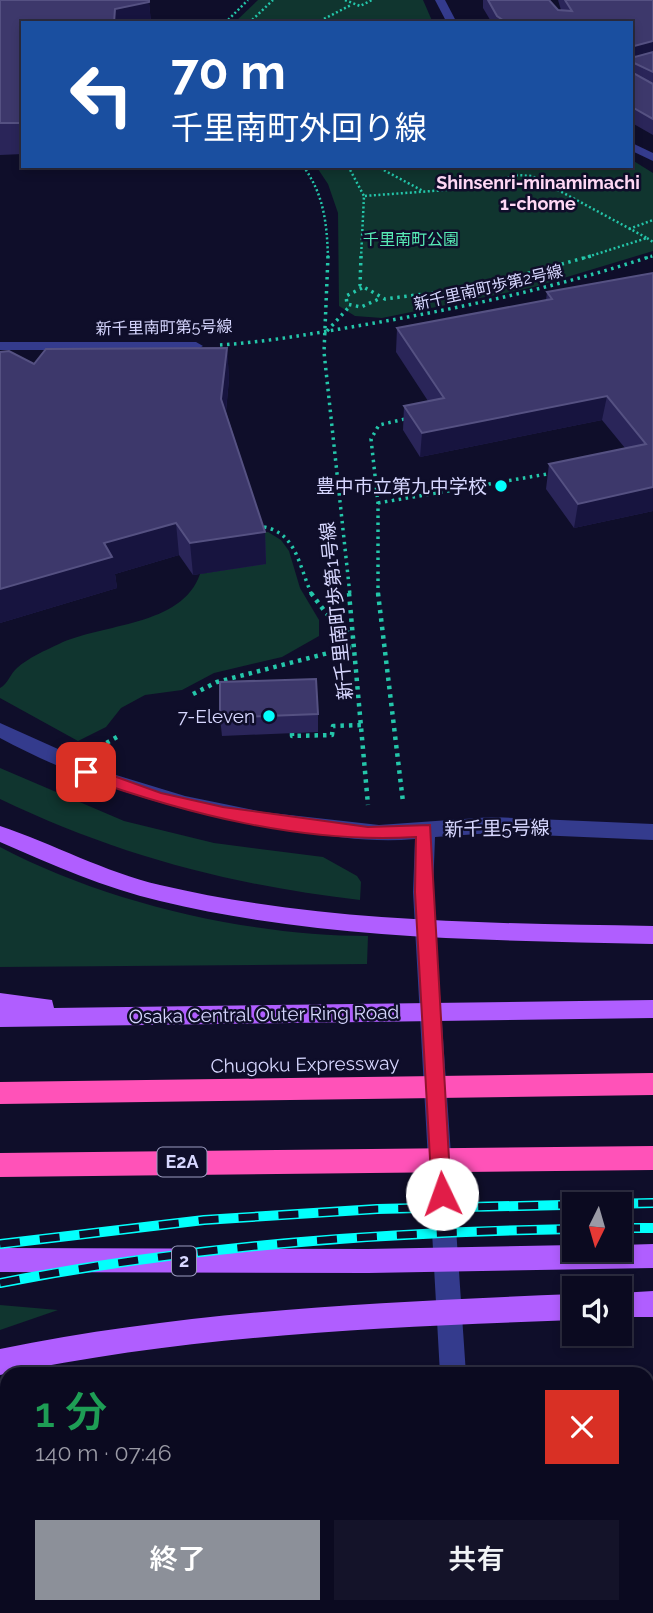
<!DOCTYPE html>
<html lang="ja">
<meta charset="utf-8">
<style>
body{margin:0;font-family:Raleway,"Noto Sans JP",sans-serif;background:#141329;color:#f1f3f6;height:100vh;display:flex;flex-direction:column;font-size:26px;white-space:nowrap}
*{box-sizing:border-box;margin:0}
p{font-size:23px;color:#9a9aa5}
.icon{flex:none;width:38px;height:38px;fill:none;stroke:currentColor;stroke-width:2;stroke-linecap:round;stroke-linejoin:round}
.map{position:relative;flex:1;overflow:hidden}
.drawer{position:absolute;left:0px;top:1367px;width:654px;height:247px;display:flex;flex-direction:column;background:#0b0a20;border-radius:21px 21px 0 0;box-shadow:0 4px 10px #0003,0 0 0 2px #2b2b3e}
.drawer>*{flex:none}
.guide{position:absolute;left:21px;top:21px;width:612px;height:147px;border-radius:0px;box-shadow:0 4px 10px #0003,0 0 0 2px #2b2b3e;background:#1a4fa0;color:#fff;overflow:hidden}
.needle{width:46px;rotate:185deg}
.buttons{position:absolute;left:562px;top:1192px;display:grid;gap:14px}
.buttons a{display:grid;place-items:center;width:70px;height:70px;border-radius:0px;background:#0b0a20;box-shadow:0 4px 10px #0003,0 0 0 2px #2b2b3e;font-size:35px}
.pin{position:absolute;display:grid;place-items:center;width:60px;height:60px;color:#fff;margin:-30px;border-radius:14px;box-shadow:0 4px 10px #0006}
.me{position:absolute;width:77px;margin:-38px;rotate:357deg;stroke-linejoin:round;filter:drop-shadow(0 0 5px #0008)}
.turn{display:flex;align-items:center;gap:24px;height:147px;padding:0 35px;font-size:32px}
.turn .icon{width:91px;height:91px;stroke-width:2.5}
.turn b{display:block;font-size:49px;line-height:60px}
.round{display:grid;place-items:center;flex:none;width:74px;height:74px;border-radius:0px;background:#141329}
.head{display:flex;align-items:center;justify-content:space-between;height:119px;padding:0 35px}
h1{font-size:42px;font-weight:600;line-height:52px;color:#1e9e55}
.action{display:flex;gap:14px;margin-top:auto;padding:14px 35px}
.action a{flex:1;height:80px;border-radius:0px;background:#8c9099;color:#fff;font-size:28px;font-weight:600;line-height:80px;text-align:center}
.action a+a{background:#141329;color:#f1f3f6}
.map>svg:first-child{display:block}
</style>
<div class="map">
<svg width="653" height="1613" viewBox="0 0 653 1613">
<rect width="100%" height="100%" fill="#0f0e2a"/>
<g fill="#10352f">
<polygon points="258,0 423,0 433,23 234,23"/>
<polygon points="632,160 653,173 653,251 534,287 382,318 355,316 339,306 338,213 328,184 316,166 632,166"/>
<path d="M 268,532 L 281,540 L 289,551 L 300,588 L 319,620 L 319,636 L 282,657 L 214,673 L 182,690 L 145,695 L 121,708 L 106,727 L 78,741 L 0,698 L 0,688 C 8,684 10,674 17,668 C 28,658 46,650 59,644 C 102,623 182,627 200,574 L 263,564 L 265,559 L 257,533 Z"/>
<path d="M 0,768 L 124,821 L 214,843 L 323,857 L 357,876 L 361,882 L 360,900 C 230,885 117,855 0,799 Z"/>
<path d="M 0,847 C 106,903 249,936 368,936 L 367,964 L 0,967 Z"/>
<polygon points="0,1305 58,1310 0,1330"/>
</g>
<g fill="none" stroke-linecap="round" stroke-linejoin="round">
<g stroke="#24c6aa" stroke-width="2.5" stroke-dasharray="2 2.5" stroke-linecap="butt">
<polyline points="345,0 360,6 372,0"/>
<polyline points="225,23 248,0"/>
<polyline points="249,23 273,0"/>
<polyline points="316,23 351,5"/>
<path d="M 303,166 C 324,194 327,224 328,258"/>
<polyline points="348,166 364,196"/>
<polyline points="376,166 423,191"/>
<polyline points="629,229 653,220"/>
<polyline points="647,238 653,242"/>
<polyline points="361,258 364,196 473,188 518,175 532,176 647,238 584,258"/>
<polyline points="646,258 653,256"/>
</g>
<g stroke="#24c6aa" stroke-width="3.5" stroke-dasharray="2.5 4.5" stroke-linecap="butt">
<polyline points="328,256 324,352 350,595"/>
<polyline points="361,256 360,285 385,299 478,287 591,256"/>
<polyline points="362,288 346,296 347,304 361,307 381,298"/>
<polyline points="327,331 350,306"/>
<path d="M 220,345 C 266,342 311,334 357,326 C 457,309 555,288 652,256"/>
<polyline points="378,503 553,473"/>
<path d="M 257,526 C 297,529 298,565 312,595"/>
<polyline points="378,595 378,503 371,439 379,425 409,418"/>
</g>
<g stroke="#24c6aa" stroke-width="4.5" stroke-dasharray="3.5 5" stroke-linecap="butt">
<polyline points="311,593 326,613 352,636"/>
<polyline points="349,593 368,805"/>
<polyline points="378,593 403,802"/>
<polyline points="193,694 217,682 355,646"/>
<polyline points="292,733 292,736 332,735 333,726 362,725"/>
<polyline points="99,747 117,737"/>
</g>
<g stroke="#24c6aa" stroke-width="6" stroke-dasharray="4.5 7" stroke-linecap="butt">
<polyline points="648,1577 653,1573"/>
<polyline points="632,1606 632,1613"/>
</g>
<g fill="#343b8d" fill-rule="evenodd">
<polygon points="0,342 196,342 203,346 196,350 0,350"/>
<polygon points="7,1470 7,1498 0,1500 0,1472"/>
</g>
<g fill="#343b8d" fill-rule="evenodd">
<polygon points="435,0 445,0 457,23 447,23"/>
<polygon points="632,143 653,153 653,161 632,151"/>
<path d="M 0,723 L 116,775 L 185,796 L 263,812 L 379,825 L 492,817 L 653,824 L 653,840 L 492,833 L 435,837 L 433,892 L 466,1374 L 440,1374 L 413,892 L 415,839 C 376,843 337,837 298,832 C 193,817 94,788 0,738 Z"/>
<rect x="648" y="1417" width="5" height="26"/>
<polygon points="460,1606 488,1606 489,1613 461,1613"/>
</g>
<g fill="#b05eff" fill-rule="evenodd">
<path d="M 0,826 C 54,844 104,872 160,885 C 322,923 488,923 653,926 L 653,944 C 488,940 322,940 160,901 C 105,888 52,865 0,842 Z"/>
<polygon points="0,993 52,1000 54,1008 653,1000 653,1018 0,1027"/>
<polygon points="653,1244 653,1268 368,1273 0,1272 0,1248 368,1249 574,1245 574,1250 620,1250 620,1245"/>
<polygon points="653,1291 653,1317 620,1317 620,1293"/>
<path d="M 574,1294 L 574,1320 C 381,1327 190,1335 0,1375 L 0,1349 C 190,1310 381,1302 574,1294 Z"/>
</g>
<g fill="#ff52b8" fill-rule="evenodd">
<polygon points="653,1073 653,1095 0,1104 0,1082"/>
<polygon points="653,1146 653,1170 0,1177 0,1153"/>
</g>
<defs>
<g id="rail">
<polyline points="620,1228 653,1228"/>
<polyline points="0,1244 204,1220 377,1209 653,1203"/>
<path d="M 0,1283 C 190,1246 381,1232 574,1229"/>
</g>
</defs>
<use href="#rail" stroke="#03fffc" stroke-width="10"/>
<use href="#rail" stroke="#0f0e2a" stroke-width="7" stroke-dasharray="20" stroke-linecap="butt"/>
</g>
<g fill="#2a2559">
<polygon points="0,0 149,2 151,23 23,23 23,154 0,155"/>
<polygon points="483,0 549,0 558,10 561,10 558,0 653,0 653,135 632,123 632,23 492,23 483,8"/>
<polygon points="653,274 653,511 574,528 546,489 549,464 625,448 602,420 420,457 403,430 404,406 428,401 396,352 397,328 546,300 547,292"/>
<polygon points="227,348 229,379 226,412 265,532 266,564 193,575 179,555 115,574 117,588 0,623 0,352 34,364"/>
<polygon points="318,714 318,732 222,736 220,718"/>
</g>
<g fill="#17143f">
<polygon points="149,2 151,23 114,23 115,9"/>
<polygon points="653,41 653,52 632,60 634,46"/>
<polygon points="227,348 229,379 224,430 221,399"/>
<polygon points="607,396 602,420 420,457 422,433"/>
<polygon points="653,487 653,511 574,528 578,504"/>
<polygon points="176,523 179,555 115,574 117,588 0,623 0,589 104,543"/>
<polygon points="265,532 266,564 193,575 190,543"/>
</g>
<g fill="#3d386b" stroke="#555182" stroke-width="2">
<polygon points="0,0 149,0 149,2 115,9 114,23 23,23 23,123 0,123"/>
<polygon points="488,0 549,0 558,10 572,11 565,0 653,0 653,41 634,46 632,54 632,23 507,23 497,16"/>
<polygon points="653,52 653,72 632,62 633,73 653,84 653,119 632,107 632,54 635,57"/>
<polygon points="653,273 653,487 578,504 549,464 646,444 607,396 422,433 404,406 444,398 397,328 552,299 547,292"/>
<polygon points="227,348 221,399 265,532 190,543 176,523 104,543 112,557 0,589 0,352 9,351 34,364 46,349"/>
<polygon points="316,679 318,714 220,718 220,682"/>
</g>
<path fill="#e11d48" stroke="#92132f" stroke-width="2" d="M 86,766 L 161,793 L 223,807 L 368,827 L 430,825 L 451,1194 L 448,1201 L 442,1203 L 435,1201 L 432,1194 L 415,892 L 416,837 C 302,844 187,814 80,776 L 80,768 Z"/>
<g fill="#03fffc" stroke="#0f0e2a" stroke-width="2.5">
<circle cx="501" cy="486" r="7"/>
<circle cx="269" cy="716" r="7"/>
</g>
<g text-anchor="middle" stroke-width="5" stroke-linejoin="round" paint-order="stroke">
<g font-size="16" fill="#57ebb5" stroke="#0f0e2a">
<text x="411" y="245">千里南町公園</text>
</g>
<g font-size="16" fill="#d7d7ff" stroke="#0f0e2a">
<text transform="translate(488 287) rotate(-13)" y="6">新千里南町歩第2号線</text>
<text transform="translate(164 327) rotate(-1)" y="6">新千里南町第5号線</text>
</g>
<g font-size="18" font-weight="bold" fill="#ffd9f5" stroke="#0f0e2a">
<text x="538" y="189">Shinsenri-minamimachi<tspan x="538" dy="21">1-chome</tspan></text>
</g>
<g fill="#0f0e2a" stroke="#9b9bbf" stroke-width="2">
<rect x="157.5" y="1147.5" width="49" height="29" rx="5"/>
<rect x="172" y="1246.5" width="24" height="29" rx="5"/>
</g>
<g font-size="18" font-weight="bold" fill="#d7d7ff">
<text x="182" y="1168">E2A</text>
<text x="184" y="1267">2</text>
</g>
<g font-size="19" fill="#d7d7ff" stroke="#0f0e2a" text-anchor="end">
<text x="487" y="493">豊中市立第九中学校</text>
<text x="255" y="723">7-Eleven</text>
</g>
<g font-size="19" fill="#d7d7ff" stroke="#0f0e2a">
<text transform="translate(336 611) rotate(-96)" y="7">新千里南町歩第1号線</text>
<text transform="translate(497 828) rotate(-1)" y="7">新千里5号線</text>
<text transform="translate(264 1014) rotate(-1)" y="7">Osaka Central Outer Ring Road</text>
<text transform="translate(305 1064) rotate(-1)" y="7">Chugoku Expressway</text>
</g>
</g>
</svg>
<div class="buttons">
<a><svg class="needle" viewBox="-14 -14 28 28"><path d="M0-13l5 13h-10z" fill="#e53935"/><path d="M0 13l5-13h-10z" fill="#9a9aa5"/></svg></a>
<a><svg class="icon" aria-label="sound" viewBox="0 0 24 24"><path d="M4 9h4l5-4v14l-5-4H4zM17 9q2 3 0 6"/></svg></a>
</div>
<div class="pin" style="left:86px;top:772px;background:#d93025"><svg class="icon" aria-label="arrive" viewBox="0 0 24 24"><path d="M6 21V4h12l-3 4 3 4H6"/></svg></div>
<svg class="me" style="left:442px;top:1194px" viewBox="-20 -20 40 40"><circle r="19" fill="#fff"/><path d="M0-13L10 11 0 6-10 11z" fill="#e11d48"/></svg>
<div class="guide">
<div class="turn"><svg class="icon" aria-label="left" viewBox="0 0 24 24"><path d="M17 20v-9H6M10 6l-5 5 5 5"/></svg><div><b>70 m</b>千里南町外回り線</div></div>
</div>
<section class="drawer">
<div class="head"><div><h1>1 分</h1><p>140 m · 07:46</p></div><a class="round" style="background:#d93025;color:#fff"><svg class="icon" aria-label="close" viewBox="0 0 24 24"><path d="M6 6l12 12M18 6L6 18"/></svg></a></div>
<div class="action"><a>終了</a><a>共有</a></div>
</section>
</div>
